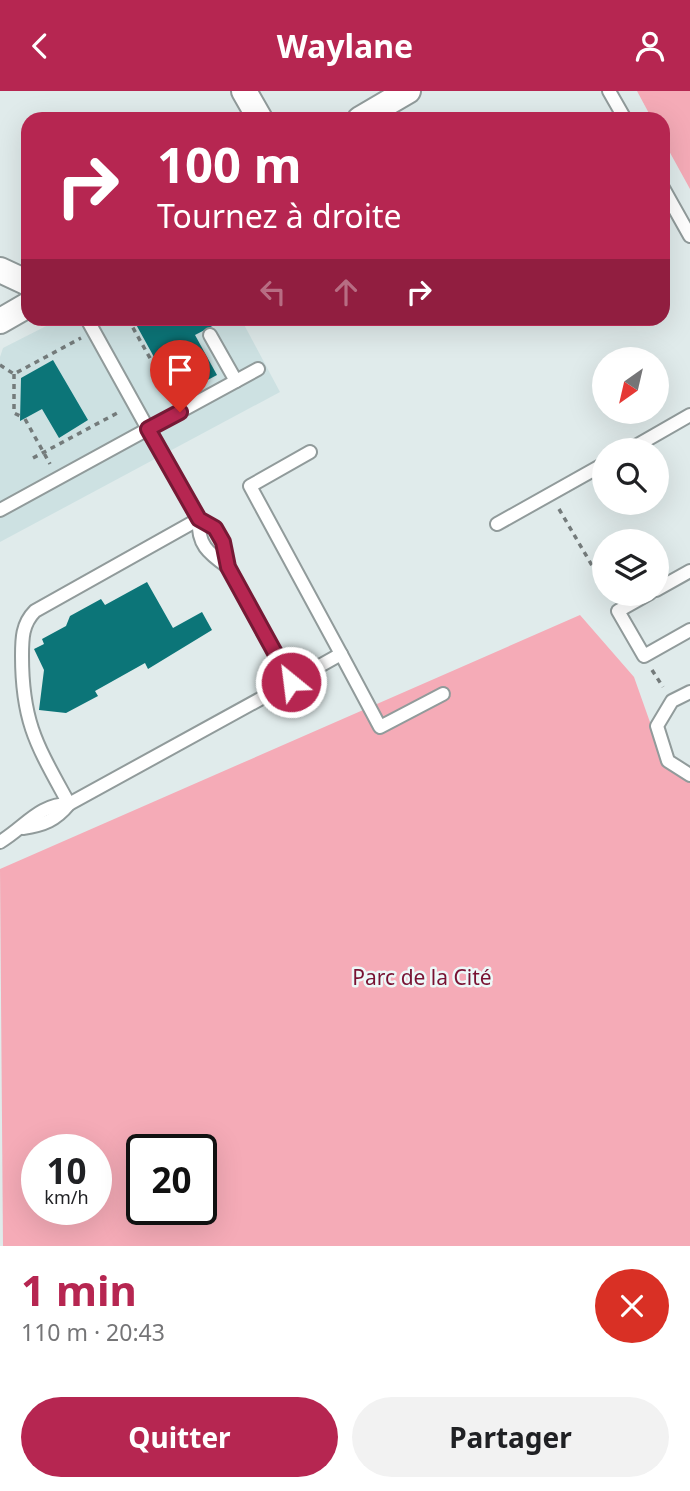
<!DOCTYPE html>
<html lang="fr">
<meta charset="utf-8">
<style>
body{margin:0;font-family:"Noto Sans",sans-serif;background:#f2f2f2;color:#202124;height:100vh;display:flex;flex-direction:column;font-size:26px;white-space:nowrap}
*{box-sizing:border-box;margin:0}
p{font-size:23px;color:#757577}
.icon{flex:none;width:38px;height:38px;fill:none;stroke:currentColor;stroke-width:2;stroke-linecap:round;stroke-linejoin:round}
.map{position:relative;height:1155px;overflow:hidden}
.details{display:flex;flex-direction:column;background:#fff;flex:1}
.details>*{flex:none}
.banner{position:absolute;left:21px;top:21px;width:649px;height:214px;border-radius:21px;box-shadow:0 7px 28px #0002;background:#b62651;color:#fff;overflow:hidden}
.needle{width:46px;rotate:214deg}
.tools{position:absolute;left:592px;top:256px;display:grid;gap:14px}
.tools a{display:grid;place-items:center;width:77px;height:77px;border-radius:50%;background:#fff;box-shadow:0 7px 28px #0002;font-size:35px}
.speed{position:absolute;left:21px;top:1043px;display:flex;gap:14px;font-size:35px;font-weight:700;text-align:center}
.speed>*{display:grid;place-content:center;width:91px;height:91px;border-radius:50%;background:#fff;box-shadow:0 7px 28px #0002;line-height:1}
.speed small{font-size:18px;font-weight:400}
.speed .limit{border:4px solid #111;border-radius:10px;background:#fff;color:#111}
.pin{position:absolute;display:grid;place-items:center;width:60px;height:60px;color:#fff;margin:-72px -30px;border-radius:50% 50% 50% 0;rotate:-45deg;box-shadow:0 0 7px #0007}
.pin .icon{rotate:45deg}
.me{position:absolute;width:77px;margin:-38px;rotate:331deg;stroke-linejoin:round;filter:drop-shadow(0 0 5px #0008)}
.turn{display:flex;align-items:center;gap:24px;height:147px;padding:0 21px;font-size:32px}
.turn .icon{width:91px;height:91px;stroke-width:2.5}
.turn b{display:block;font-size:49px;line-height:60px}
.lanes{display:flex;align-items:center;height:66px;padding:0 21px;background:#0003;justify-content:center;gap:35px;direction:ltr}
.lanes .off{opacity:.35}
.round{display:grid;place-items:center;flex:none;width:74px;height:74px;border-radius:37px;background:#f2f2f2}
.head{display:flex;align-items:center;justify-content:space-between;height:119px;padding:0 21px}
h1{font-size:42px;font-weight:700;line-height:52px;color:#b62651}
.cta{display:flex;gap:14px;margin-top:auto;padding:14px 21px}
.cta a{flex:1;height:80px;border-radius:42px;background:#b62651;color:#fff;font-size:28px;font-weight:700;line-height:80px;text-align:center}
.cta a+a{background:#f2f2f2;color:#202124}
header{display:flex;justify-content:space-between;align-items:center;height:91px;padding:0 21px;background:#b62651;color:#fff;font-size:32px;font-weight:700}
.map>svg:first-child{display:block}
</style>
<header><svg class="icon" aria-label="back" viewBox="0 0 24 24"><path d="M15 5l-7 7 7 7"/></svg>Waylane<svg class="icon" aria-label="person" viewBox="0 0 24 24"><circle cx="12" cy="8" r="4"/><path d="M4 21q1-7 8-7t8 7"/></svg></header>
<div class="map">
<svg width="690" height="1155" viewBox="0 0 690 1155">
<rect width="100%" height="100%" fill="#e0ebeb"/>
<polygon fill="#cde1e2" points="60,228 241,228 280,301 0,451 0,266 3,257"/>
<g fill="#f5abb7" fill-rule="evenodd">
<polygon points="637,0 690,0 690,98 663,49 663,28 652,28"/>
<path d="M 580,524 L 634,586 L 657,651 L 680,679 L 690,678 L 690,1155 L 3,1155 L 0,778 ZM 37,1059 L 96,1059 L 96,1118 L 37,1118 ZM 142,1059 L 201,1059 L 201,1118 L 142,1118 Z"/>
</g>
<g fill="#0c7578">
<polygon points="133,228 226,228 195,244 217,284 176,306"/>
<polygon points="53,269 88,329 59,347 42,318 20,330 21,287"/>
<polygon points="147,491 173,537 202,521 212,539 148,578 145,572 95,600 98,605 66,622 39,619 44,579 34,558 44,553 42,548 66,535 70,525 101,508 105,514"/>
</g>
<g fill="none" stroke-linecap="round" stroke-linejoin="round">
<defs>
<g id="lane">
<polyline points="609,0 625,28"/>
<polyline points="663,97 690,145"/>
<polyline points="210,244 236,290"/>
<polyline points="258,278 148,338 199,428 215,437 223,451 228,476 291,591 341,563 250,395 310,361"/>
<polyline points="629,359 690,324"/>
<polyline points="0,419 148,338 87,228"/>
<path d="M 199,428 C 197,453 208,462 228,476"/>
<polyline points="497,433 604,373"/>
<polyline points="656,499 690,480"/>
<polyline points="650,502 618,520 644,565 690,539"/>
<polyline points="341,563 380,636 443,603"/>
<polyline points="690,601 672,610 657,635 668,670 690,684"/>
<path d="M 69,713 C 38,656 22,633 22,565 C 22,548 22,533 35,520 L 199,428"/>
<path d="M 23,737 C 44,734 56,729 69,713 L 291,591"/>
<path d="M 0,751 C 25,736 39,713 69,713"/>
</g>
<g id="street">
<polyline points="244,0 260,28"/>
<polyline points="360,28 408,0"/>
<polyline points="0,179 28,192"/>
<polyline points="0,230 28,214"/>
</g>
</defs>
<use href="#lane" stroke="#919b9b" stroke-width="16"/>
<use href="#street" stroke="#919b9b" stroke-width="28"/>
<g stroke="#747b7b" stroke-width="3.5" stroke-dasharray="5 5" stroke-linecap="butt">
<polyline points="128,228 173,308"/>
<polyline points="108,233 119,228"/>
<polyline points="0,274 14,283 81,247"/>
<polyline points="14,283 14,322 20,325"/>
<polyline points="25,328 50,373"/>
<polyline points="33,367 121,320"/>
<polyline points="559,418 604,495"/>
<polyline points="652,579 663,596"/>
</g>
<use href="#lane" stroke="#fff" stroke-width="12"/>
<use href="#street" stroke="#fff" stroke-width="24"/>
</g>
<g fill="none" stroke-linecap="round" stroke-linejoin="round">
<defs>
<polyline id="route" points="180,321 148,338 199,428 215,437 223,451 228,476 291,591"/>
</defs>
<use href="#route" stroke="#761935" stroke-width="18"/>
<use href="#route" stroke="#b62651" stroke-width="12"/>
</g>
<g text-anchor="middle" stroke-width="5" stroke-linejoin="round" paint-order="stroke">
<g font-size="21" fill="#781232" stroke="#edf8f8">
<text x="422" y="894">Parc de la Cité</text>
</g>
</g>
</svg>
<div class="tools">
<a><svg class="needle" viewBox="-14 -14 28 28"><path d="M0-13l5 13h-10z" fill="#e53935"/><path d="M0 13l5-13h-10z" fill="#757577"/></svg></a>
<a><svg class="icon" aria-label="search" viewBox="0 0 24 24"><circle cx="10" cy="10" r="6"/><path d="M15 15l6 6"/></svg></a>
<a><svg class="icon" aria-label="layers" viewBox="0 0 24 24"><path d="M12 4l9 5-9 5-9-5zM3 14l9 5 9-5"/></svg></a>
</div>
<div class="speed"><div>10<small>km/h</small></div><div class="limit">20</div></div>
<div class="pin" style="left:180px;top:321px;background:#d93025"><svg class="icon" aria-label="arrive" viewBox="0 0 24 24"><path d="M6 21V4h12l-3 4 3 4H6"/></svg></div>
<svg class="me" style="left:291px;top:591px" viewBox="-20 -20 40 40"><circle r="17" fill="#b62651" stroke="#fff" stroke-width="3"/><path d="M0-11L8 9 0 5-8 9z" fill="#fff"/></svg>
<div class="banner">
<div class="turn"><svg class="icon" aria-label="right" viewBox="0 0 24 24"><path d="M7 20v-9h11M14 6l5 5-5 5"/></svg><div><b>100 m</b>Tournez à droite</div></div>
<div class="lanes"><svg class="icon off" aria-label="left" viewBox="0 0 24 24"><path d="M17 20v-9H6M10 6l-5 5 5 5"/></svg><svg class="icon off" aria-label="ahead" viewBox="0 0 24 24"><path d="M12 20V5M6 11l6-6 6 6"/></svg><svg class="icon" aria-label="right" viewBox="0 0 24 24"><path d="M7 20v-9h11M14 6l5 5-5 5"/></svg></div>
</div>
</div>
<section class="details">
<div class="head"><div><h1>1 min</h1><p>110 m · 20:43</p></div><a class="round" style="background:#d93025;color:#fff"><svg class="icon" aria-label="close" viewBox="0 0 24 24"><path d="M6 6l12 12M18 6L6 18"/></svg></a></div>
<div class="cta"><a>Quitter</a><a>Partager</a></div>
</section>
